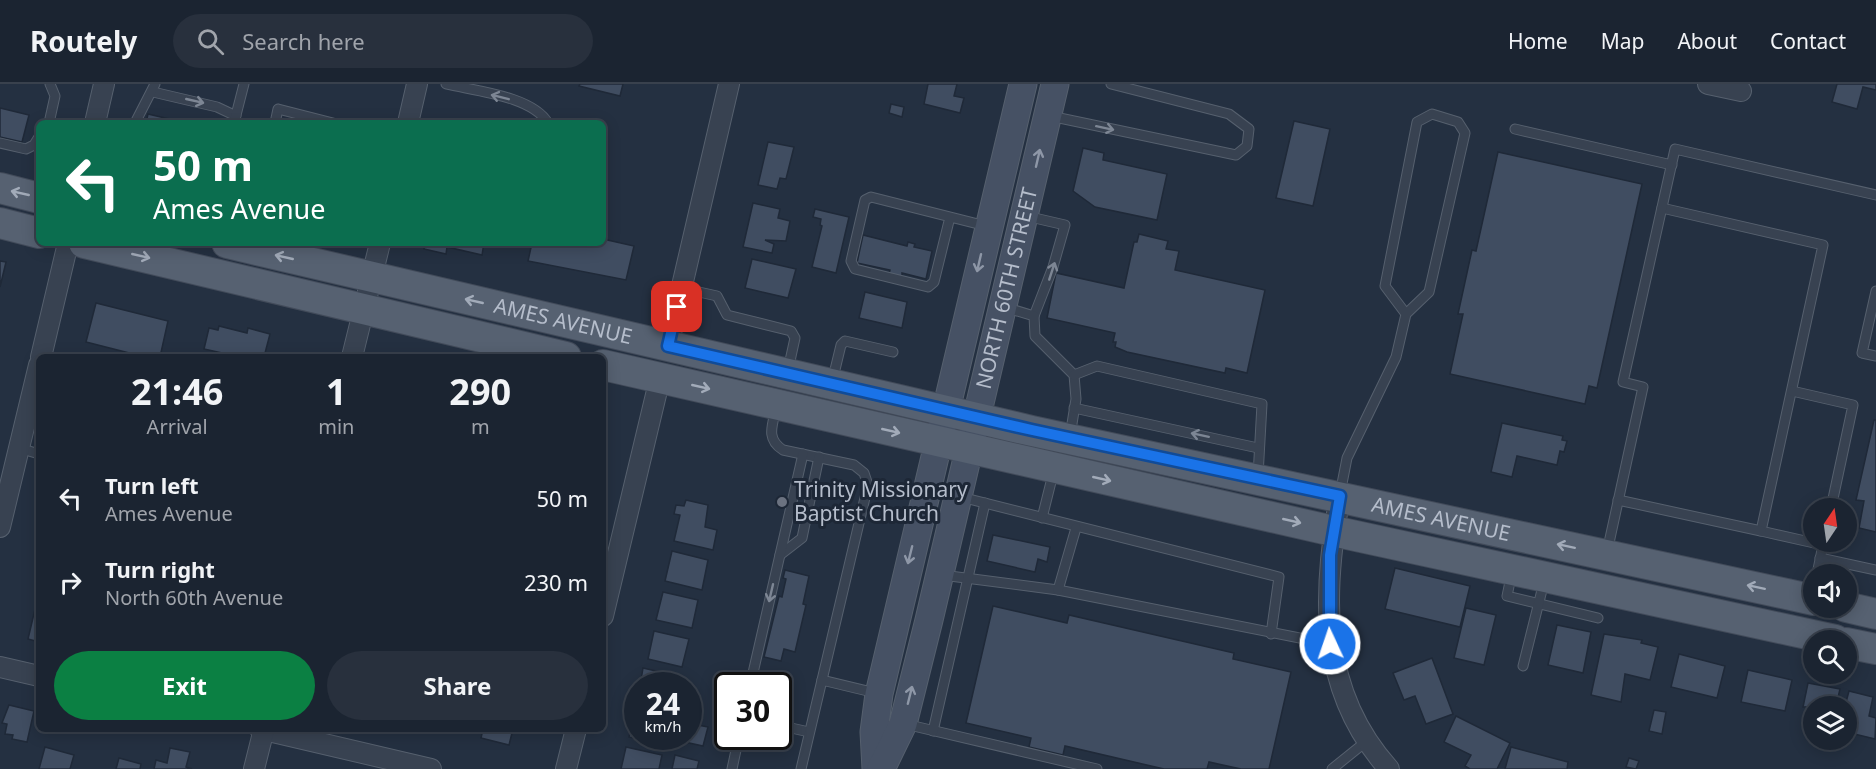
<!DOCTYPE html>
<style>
body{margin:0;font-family:"Noto Sans",sans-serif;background:#28303d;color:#f1f3f6;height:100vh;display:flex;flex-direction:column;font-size:22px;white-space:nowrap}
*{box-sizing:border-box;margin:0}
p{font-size:20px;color:#a0a4ab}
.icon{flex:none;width:33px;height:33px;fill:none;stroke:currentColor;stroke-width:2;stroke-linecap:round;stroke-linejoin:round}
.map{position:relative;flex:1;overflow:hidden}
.drawer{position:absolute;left:36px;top:270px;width:570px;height:378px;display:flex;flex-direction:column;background:#1b2431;border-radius:9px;box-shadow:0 3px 15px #0003,0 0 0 2px #39414d}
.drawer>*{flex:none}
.hud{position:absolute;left:36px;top:36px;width:570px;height:126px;border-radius:9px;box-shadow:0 3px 15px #0003,0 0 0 2px #39414d;background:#0b6e4f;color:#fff;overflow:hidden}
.needle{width:39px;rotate:13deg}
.tools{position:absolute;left:1803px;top:414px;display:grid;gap:12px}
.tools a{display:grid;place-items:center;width:54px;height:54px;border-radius:50%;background:#1b2431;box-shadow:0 3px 15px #0003,0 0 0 2px #39414d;font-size:30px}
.speed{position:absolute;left:624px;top:588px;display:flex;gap:12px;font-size:30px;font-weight:700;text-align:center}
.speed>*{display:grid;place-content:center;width:78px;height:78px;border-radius:50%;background:#1b2431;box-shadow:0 3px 15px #0003,0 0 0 2px #39414d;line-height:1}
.speed small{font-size:15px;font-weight:400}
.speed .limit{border:3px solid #111;border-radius:9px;background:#fff;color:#111}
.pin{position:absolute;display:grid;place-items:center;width:51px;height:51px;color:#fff;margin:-26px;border-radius:12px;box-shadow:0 3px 9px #0006}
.me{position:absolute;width:66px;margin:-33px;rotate:357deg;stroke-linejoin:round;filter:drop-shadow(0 0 4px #0008)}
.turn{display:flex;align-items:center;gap:21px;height:126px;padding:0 18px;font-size:27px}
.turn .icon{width:78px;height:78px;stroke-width:2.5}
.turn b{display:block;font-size:42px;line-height:51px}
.eta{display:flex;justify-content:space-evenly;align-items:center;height:102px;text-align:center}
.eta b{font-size:36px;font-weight:700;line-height:42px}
.primary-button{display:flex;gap:12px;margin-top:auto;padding:12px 18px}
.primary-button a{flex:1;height:69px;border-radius:36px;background:#0b8043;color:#fff;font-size:24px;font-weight:700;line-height:69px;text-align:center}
.primary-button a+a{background:#28303d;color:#f1f3f6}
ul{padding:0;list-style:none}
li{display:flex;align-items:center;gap:18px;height:84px;padding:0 18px}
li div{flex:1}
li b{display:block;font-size:22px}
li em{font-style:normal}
header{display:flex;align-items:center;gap:36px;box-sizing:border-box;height:84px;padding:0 30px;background:#1b2431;border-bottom:2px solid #39414d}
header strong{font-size:28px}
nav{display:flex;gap:33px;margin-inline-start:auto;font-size:21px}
.search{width:420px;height:54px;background:#28303d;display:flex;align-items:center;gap:15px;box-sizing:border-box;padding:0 21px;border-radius:33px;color:#a0a4ab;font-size:22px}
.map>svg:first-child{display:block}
</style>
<header>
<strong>Routely</strong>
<div class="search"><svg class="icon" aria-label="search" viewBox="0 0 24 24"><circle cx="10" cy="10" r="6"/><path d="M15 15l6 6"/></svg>Search here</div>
<nav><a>Home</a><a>Map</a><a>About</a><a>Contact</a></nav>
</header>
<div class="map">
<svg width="1876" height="685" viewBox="0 0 1876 685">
<rect width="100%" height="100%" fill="#243041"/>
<g fill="#404d61" stroke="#1f2938" stroke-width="1.5">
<polygon points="580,0 623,0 620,12 579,2"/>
<polygon points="928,0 957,0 954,12 964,14 960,29 924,20"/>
<polygon points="1837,0 1876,0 1876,6 1863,3 1857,25 1832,18"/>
<polygon points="891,20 904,23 902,33 889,29"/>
<polygon points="0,24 29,31 22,58 0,53"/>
<polygon points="148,30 186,39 146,39"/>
<polygon points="1294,37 1330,45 1313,122 1276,114"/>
<polygon points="768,58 794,63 786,95 780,94 777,105 758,101"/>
<polygon points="1083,64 1104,69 1103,76 1167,90 1157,136 1095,123 1073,107"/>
<polygon points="1498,68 1642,100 1597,304 1589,302 1585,320 1450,290 1463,230 1458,230 1472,166 1476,167"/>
<polygon points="753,119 780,125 778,134 790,137 786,157 765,156 774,160 772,169 743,163"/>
<polygon points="815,125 849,133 836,189 812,183 822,142 820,141 821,135 813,133"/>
<polygon points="1139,150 1168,157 1166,165 1179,167 1175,186 1265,206 1247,289 1226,284 1225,289 1127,268 1115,263 1116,258 1113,258 1115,249 1047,234 1056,189 1124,204 1134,158 1137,158"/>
<polygon points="863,151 907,162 908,158 915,160 914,163 932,167 926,195 902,189 902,193 889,190 890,186 857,179"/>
<polygon points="603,155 634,162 626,196 528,177 532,159 603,159"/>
<polygon points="425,159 484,159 482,171 447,163 446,170 424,165"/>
<polygon points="752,175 796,185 788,214 745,204"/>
<polygon points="0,177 6,178 0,203"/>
<polygon points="865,208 907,218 902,244 859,234"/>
<polygon points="96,219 168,237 160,273 145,273 86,258"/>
<polygon points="219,242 247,249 248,244 270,250 264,273 240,273 204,265 209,244 218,246"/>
<polygon points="1874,336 1876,336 1876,448 1859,444 1864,417 1856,416"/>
<polygon points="1502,339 1563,352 1562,356 1567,357 1564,368 1560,367 1557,381 1517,372 1512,393 1491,388"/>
<polygon points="686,416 708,421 705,443 717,446 713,466 674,457 680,431 674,430 676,421 684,422"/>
<polygon points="993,451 1050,463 1047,478 1038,475 1035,488 987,477"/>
<polygon points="672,467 708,476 702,506 665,497"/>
<polygon points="1395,484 1470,502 1460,543 1385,525"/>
<polygon points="785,486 809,492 803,520 806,521 795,568 784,565 781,577 764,573 779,512 782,513 786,495 783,494"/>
<polygon points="663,508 698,516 692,544 656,536"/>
<polygon points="36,521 39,522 39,558 28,555"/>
<polygon points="993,522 1067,539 1069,531 1234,569 1233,575 1291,588 1269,685 1241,685 1209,678 1207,685 1164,685 1065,662 1063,671 1029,663 1031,654 966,639"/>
<polygon points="1466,524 1496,531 1484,581 1454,574"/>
<polygon points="1557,541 1591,548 1583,589 1548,581"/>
<polygon points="654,547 689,555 682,583 648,575"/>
<polygon points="1604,550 1642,556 1641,559 1658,563 1650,596 1625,590 1621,618 1591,611"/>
<polygon points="1679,570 1725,582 1717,614 1671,603"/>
<polygon points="1432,574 1453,630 1426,640 1415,612 1404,616 1393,589"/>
<polygon points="643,584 678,592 676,602 640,602"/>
<polygon points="1748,586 1792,596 1785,627 1741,618"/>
<polygon points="1808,599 1840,605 1836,622 1803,623"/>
<polygon points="1849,607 1873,613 1869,632 1876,634 1875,655 1846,648 1845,622"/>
<polygon points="9,621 34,627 27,658 12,655 13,651 5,650 7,640 2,639"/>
<polygon points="636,623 638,652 667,652 665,661 629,653"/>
<polygon points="1654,626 1666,628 1662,650 1649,647"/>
<polygon points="1456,632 1510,659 1497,685 1470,685 1465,682 1471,671 1444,658"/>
<polygon points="688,639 708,643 703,662 680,657 681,652 688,652"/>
<polygon points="483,645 513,645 509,661 481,654"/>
<polygon points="45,663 74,671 70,685 39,685"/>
<polygon points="626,663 662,671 659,685 621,685"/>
<polygon points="1511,663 1568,678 1567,685 1505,685"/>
<polygon points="170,664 190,668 186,683 192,685 154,685 156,676 167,679"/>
<polygon points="675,671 699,677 697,685 672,685"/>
<polygon points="119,674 141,680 140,685 116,685"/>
<polygon points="1629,674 1639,677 1636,685 1626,683"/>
</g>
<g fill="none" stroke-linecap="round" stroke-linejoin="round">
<defs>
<g id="service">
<path d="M 446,0 C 475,7 532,12 548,39"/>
<polyline points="153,8 217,23 236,32"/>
<polyline points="1050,32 1236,71 1247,62 1249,45 1229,30 1111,0"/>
<polyline points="49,39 55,12 50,0"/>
<polyline points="135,39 155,0"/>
<polyline points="234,39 244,0"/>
<polyline points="275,39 278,25 333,39"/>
<polyline points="293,39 295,39"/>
<polyline points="1515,45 1672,81"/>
<polyline points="0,59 26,65 34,61 39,53"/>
<polyline points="1662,124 1823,161 1761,447 1823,461 1817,490"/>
<polyline points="1026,132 1065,141 1053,183 1034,232"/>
<polyline points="950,133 934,198 928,203 855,185 851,177 865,116 871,113 986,142"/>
<polyline points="681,204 717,212 727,231 791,247 795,254 788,286"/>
<polyline points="1876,207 1862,269 1876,272"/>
<polyline points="1004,223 1034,232 1035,252 1074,291 1076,315 1070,352"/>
<polyline points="1074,291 1097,282 1262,320 1258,392"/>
<polyline points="832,298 841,261 845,257 893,268"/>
<polyline points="1792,307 1853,321 1831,424"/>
<polyline points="1074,324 1258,364"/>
<path d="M 776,325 C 772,342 766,355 783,366 L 854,381 L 864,389 L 868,401 L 822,596"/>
<polyline points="19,364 39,370"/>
<polyline points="1340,410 1347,374 1396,273 1406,230 1429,208 1465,49 1458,38 1432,30 1417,38 1385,202 1406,230"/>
<polyline points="961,413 1279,493 1271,550"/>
<polyline points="1618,416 1761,447"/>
<polyline points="1042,434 1054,386"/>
<polyline points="1607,468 1643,303 1623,298 1675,65 1876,111"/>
<polyline points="780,471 802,454 819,373"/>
<polyline points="1820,474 1876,486"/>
<polyline points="1512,488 1507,512 1598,534"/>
<polyline points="942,491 1058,506 1330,560"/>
<polyline points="1058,506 1076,444"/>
<polyline points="1523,582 1544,498"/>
<polyline points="750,602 803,370"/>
<polyline points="905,640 1097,685"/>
<polyline points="778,641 809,648"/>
<polyline points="933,647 985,419"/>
<polyline points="732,685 739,652"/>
<polyline points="801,685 822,596 876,609"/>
<polyline points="1332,685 1368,656"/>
</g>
<g id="minor">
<polyline points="1708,0 1741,7"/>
<polyline points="95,39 104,0"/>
<polyline points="408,39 417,0"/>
<polyline points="668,262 729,0"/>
<polyline points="41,273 68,159"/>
<polyline points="352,273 380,159"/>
<path d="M 1340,412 C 1322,510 1318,606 1389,685"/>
<polyline points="0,443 39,281"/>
<polyline points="603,532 660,294"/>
<polyline points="0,583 39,592"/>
<polyline points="260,645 431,685"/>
<polyline points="254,685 264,645"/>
<polyline points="566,685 576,645"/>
</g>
<g id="secondary">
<polyline points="876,685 874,648 879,610 1023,0"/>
<path id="s1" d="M 881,685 L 903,640 L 929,536 L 1055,0"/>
</g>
<g id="primary">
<polyline points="0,104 39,114"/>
<polyline points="0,139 39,149"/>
<polyline points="84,159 566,273"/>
<path id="s2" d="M 227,159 L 1032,347 L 1814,516"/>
<polyline points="603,281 1333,447 1835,556"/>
<polyline points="1846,523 1876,530"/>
<polyline points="1846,559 1876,565"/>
</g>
</defs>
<use href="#service" stroke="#56606e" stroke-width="11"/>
<use href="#minor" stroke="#56606e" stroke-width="22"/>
<use href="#secondary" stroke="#56606e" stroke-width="29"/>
<use href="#primary" stroke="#424b5a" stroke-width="32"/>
<use href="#service" stroke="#384251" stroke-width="9"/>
<use href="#minor" stroke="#384251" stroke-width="20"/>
<use href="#secondary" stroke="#465164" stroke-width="27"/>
<use href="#primary" stroke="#566171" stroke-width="30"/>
</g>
<defs><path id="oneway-shaft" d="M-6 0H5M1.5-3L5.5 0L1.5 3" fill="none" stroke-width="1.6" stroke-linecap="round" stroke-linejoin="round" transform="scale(1.5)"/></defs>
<g stroke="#7d8694">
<use href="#oneway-shaft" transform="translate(500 13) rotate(-166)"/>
<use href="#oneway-shaft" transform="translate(195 17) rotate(13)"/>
<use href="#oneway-shaft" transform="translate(1105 44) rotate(12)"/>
<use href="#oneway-shaft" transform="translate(1052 187) rotate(-72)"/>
<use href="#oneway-shaft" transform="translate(1200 351) rotate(-168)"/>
<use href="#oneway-shaft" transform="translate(771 509) rotate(103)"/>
</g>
<g stroke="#8e97a7">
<use href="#oneway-shaft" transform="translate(1038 74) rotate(-77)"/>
<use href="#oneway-shaft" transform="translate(979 179) rotate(103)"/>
<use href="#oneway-shaft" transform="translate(910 471) rotate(104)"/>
<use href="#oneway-shaft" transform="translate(910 611) rotate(-76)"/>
</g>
<g stroke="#a2abb9">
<use href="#oneway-shaft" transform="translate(20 109) rotate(-167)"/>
<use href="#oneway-shaft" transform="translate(141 172) rotate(13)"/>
<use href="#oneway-shaft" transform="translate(284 173) rotate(-167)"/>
<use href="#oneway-shaft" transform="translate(474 217) rotate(-167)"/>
<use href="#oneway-shaft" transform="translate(701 303) rotate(13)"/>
<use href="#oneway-shaft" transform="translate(891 347) rotate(13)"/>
<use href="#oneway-shaft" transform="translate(1102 395) rotate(13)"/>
<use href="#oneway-shaft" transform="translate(1292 437) rotate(13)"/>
<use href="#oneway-shaft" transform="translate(1566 462) rotate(-168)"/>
<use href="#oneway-shaft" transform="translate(1756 503) rotate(-168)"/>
</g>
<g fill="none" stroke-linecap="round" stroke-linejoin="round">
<defs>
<polyline id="route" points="677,223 668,262 1032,346 1340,412 1330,471 1330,560"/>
</defs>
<use href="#route" stroke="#114b97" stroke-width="15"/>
<use href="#route" stroke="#1a73e8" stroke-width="10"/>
</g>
<circle fill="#6b7280" stroke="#1d2736" stroke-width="2" cx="782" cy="418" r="6"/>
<g text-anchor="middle" stroke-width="6" stroke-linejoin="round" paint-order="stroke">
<g font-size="21" fill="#b5bdcb" stroke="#1d2736">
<text dy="7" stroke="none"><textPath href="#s1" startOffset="498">NORTH 60TH STREET</textPath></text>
<text dy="7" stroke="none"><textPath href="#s2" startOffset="345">AMES AVENUE</textPath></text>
<text dy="7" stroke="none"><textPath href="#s2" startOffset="1245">AMES AVENUE</textPath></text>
</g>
<g font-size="21" fill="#b5bdcb" stroke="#1d2736" text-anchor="start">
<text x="794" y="413">Trinity Missionary<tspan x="794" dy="24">Baptist Church</tspan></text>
</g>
</g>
</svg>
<div class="tools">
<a><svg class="needle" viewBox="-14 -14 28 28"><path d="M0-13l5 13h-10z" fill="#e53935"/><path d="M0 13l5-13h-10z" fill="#a0a4ab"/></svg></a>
<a><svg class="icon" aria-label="sound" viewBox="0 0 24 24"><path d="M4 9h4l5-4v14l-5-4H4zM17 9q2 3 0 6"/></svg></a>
<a><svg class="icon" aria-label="search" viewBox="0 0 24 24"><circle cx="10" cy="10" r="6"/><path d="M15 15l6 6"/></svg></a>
<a><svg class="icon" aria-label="layers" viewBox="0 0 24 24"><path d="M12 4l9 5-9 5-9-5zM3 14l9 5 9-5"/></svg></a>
</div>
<div class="speed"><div>24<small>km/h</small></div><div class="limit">30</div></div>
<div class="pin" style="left:677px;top:223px;background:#d93025"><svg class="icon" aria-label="arrive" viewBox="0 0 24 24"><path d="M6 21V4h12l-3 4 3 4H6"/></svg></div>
<svg class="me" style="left:1330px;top:560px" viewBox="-20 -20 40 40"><circle r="17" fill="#1a73e8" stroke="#fff" stroke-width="3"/><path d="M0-11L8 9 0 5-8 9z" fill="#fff"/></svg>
<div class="hud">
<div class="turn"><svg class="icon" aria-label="left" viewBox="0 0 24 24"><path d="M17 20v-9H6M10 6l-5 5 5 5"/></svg><div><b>50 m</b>Ames Avenue</div></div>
</div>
<section class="drawer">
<div class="eta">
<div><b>21:46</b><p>Arrival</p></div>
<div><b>1</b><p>min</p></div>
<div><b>290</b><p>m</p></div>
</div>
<ul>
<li><svg class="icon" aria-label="left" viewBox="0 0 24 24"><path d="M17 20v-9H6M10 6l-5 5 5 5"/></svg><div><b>Turn left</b><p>Ames Avenue</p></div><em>50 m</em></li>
<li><svg class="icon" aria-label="right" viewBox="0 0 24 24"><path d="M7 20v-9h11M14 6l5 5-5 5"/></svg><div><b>Turn right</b><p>North 60th Avenue</p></div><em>230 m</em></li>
</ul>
<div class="primary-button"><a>Exit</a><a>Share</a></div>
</section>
</div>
